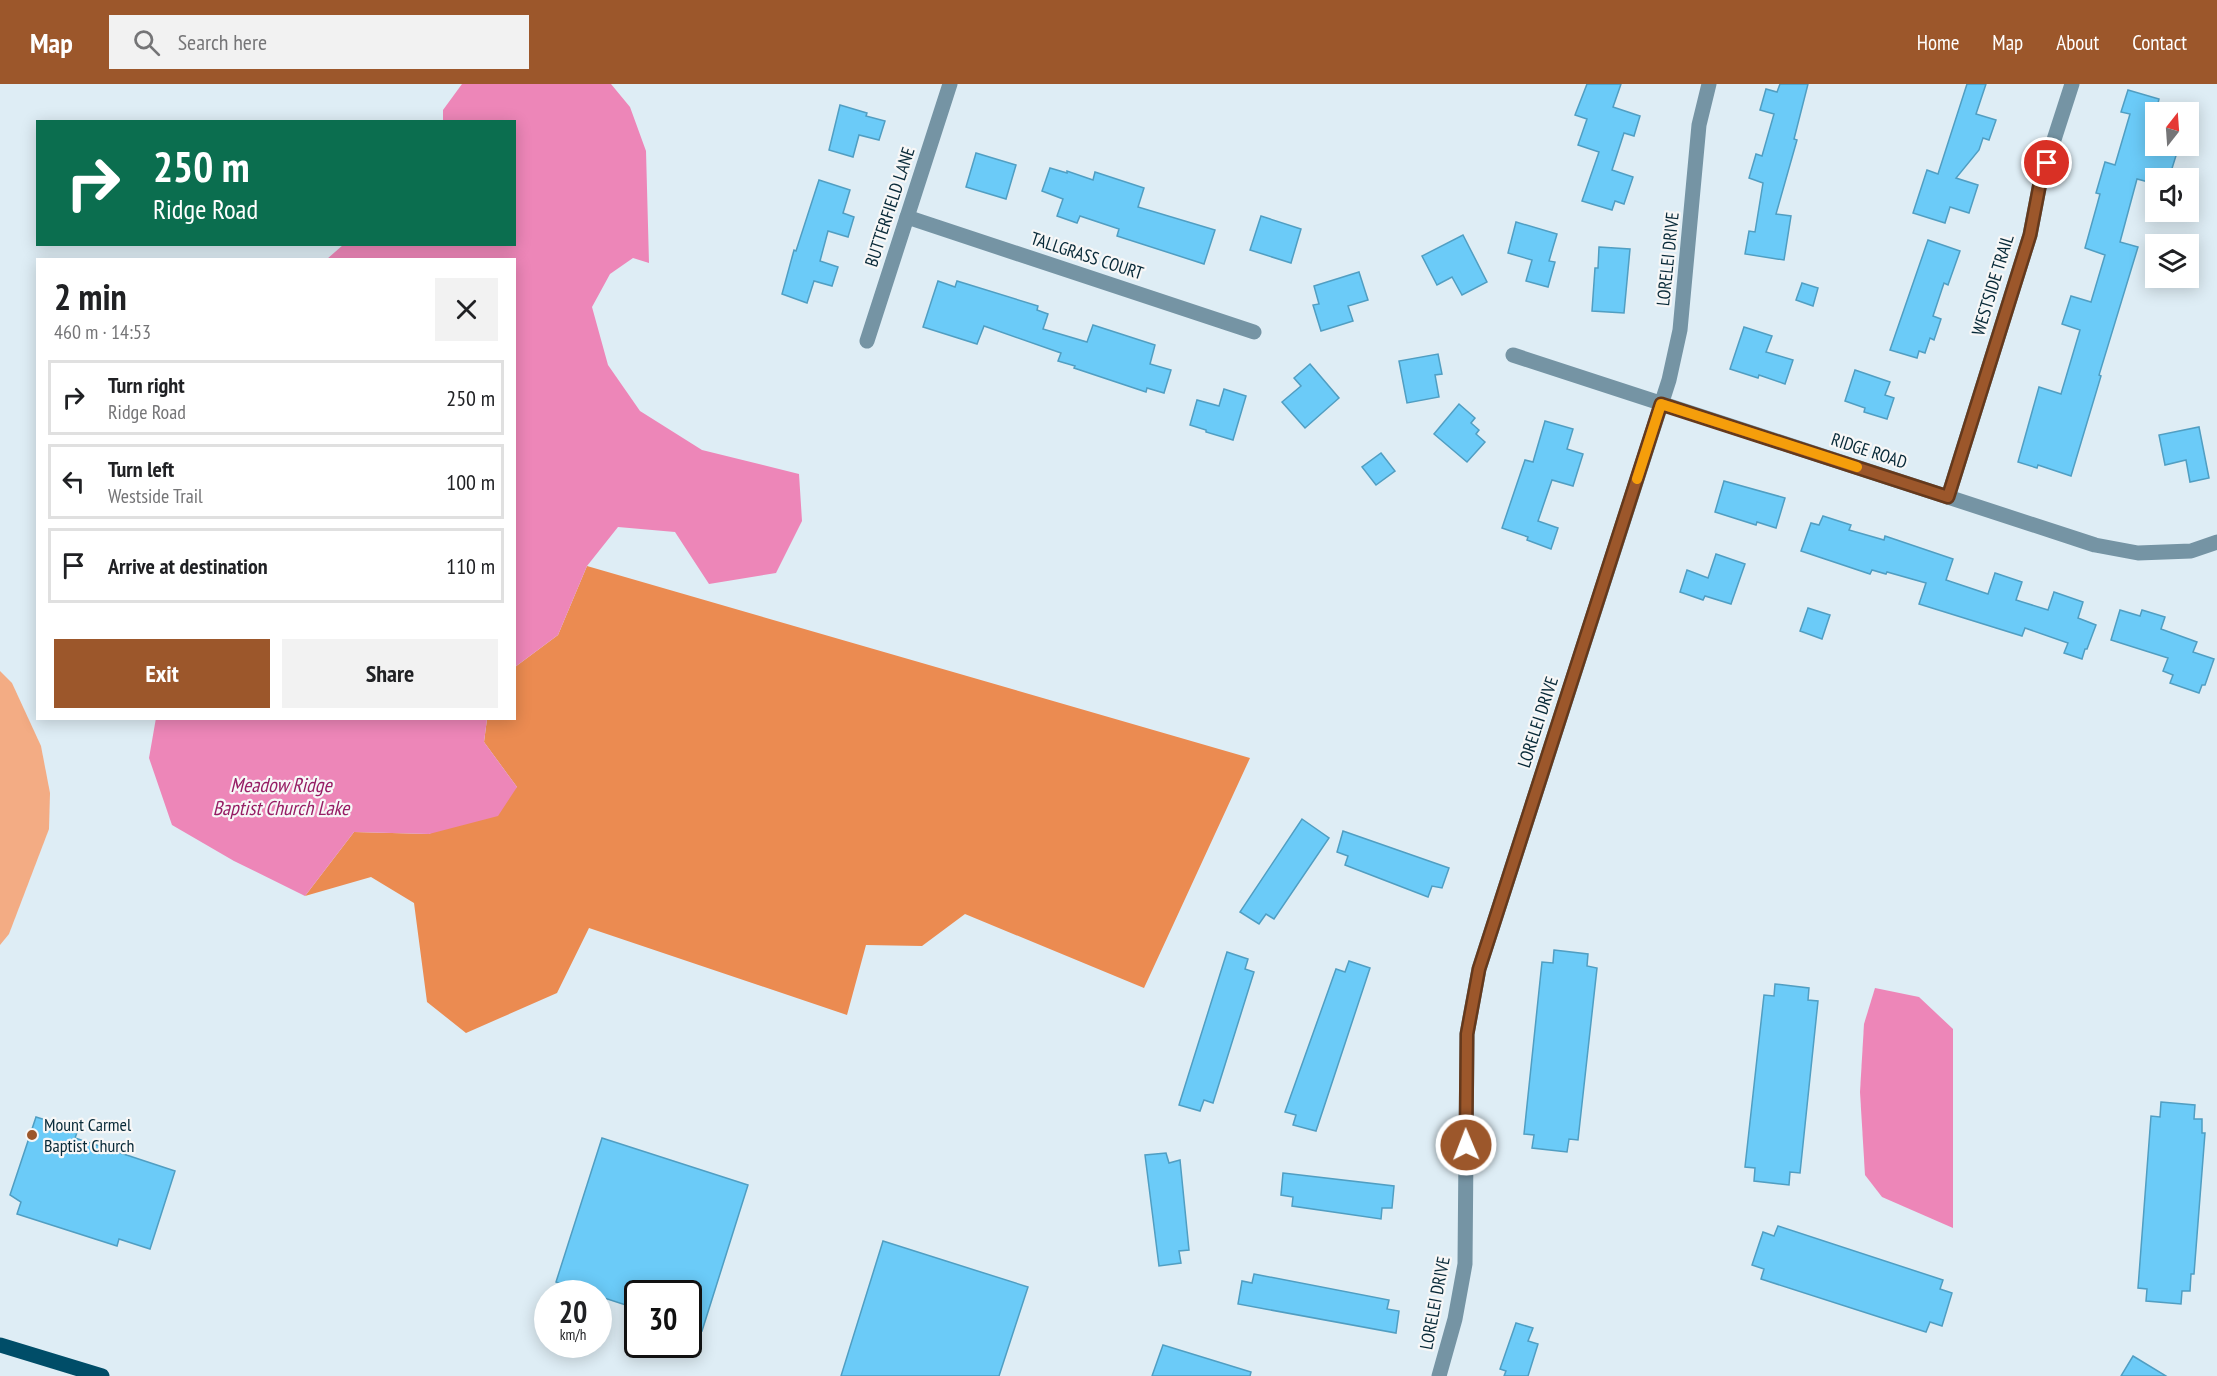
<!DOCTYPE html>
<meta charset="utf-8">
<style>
body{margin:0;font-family:"PT Sans Narrow",sans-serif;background:#f2f2f2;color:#202124;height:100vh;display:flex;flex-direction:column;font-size:22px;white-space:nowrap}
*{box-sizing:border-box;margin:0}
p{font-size:20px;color:#757577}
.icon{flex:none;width:33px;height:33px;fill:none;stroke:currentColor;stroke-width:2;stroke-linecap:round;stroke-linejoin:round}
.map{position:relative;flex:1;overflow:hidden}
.sheet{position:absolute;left:36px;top:174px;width:480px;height:462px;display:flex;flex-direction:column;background:#fff;border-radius:0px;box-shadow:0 3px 15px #0003}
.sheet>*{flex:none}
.banner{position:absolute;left:36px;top:36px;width:480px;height:126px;border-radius:0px;box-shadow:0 3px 15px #0003;background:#0b6e4f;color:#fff;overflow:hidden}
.needle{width:39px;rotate:17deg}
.controls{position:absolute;left:2145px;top:18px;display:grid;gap:12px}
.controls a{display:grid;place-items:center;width:54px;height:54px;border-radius:0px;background:#fff;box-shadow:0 3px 15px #0003;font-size:30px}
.speed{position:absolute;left:534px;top:1196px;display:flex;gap:12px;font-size:30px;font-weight:700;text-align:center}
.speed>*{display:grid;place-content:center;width:78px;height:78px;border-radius:50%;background:#fff;box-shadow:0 3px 15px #0003;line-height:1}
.speed small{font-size:15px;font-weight:400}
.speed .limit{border:3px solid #111;border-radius:9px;background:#fff;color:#111}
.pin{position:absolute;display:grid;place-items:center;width:51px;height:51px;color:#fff;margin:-26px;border:3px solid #fff;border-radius:50%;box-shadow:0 2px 6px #0007}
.me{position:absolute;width:66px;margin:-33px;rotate:359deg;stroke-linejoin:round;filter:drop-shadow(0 0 4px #0008)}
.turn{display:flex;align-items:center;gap:21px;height:126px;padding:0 18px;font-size:27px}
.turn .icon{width:78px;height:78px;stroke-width:2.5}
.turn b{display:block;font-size:42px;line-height:51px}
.round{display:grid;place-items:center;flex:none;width:63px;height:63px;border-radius:0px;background:#f2f2f2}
.head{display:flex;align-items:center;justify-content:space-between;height:102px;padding:0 18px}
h1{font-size:36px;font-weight:700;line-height:45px}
.action{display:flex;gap:12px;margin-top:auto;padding:12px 18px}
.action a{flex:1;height:69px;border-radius:0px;background:#9c572b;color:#fff;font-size:24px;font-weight:700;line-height:69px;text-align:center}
.action a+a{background:#f2f2f2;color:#202124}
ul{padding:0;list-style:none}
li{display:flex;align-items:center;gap:18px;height:75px;margin:0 12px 9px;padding:0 6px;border:3px solid #e0e0e0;border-radius:0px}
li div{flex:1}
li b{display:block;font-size:22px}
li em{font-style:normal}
header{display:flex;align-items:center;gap:36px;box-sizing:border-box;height:84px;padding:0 30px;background:#9c572b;color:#fff}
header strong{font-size:28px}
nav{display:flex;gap:33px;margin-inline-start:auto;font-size:21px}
.search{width:420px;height:54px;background:#f2f2f2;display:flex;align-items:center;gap:15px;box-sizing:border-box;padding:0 21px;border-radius:0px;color:#757577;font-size:22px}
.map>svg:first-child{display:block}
</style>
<header>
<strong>Map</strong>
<div class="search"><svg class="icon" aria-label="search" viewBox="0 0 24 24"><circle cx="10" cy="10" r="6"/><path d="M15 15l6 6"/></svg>Search here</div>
<nav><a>Home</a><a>Map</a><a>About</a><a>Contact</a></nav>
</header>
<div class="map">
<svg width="2217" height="1292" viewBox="0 0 2217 1292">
<rect width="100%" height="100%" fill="#deedf5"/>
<polygon fill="#f3ac84" points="0,587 12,599 41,662 50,709 49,745 9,850 0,861"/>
<polygon fill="#eb8b51" points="587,482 1250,674 1144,904 965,830 922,862 866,861 847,931 589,844 557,909 466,949 427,918 414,819 371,793 305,812 354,748 429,750 517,703 484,658 487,635 514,634 515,583 558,551"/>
<g fill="#ed86b8">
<polygon points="462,0 611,0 630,23 646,67 649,179 633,174 610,190 592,223 608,281 640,327 702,366 799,390 802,437 776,489 709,500 675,448 618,443 587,482 558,551 515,583 514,176 327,175 343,161 514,160 514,38 443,37 443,26"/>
<polygon points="156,634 487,635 484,658 517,703 498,732 429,750 354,748 305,812 234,777 172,741 149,674"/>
<polygon points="1875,904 1919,913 1953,945 1953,1144 1882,1113 1865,1091 1860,1008 1864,940"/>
</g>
<g fill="#6bcbf8" stroke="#509ec2" stroke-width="1.5">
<polygon points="1587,0 1621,0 1613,23 1640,32 1634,52 1624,49 1612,86 1633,93 1624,120 1615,117 1612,126 1582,117 1599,68 1578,61 1587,35 1575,31"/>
<polygon points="1780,0 1808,0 1794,55 1797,56 1776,130 1791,132 1784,176 1745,170 1749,147 1755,148 1763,99 1749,94 1756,70 1762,72 1774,30 1760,26 1766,5 1777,8"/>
<polygon points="1967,0 1986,0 1976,30 1996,36 1989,56 1983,54 1979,66 1956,94 1978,101 1969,129 1950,123 1945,139 1913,129 1927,86 1938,90"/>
<polygon points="2128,6 2159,15 2156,27 2156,62 2179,62 2169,94 2156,94 2156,100 2137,95 2120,158 2138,163 2099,291 2101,292 2071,392 2038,381 2037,384 2018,378 2039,303 2061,310 2080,246 2062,240 2071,212 2091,218 2105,171 2085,164 2097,121 2100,110 2096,109 2105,78 2115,81 2130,30 2121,28"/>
<polygon points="840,21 867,29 866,32 885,37 879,56 859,51 853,73 829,66"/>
<polygon points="976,69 1016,81 1006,115 966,103"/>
<polygon points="1050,84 1067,89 1067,87 1093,96 1095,88 1144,104 1138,123 1215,146 1204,180 1117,152 1119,145 1080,132 1077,139 1057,132 1063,115 1042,107"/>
<polygon points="819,96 850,106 843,129 854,133 848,153 828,147 820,177 838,183 832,202 814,197 807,219 782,210 794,166 796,167"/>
<polygon points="1261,132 1301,145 1291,179 1250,166"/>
<polygon points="1516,138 1557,150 1549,177 1555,178 1548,203 1526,197 1532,176 1508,169"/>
<polygon points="1463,151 1487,198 1462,211 1452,193 1437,201 1422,172"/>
<polygon points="1928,156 1960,167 1948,201 1944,199 1933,232 1941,235 1934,256 1930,254 1925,269 1919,267 1917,274 1890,266"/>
<polygon points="1599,163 1630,165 1624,229 1592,227 1595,184 1598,184"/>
<polygon points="1359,188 1368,216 1348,222 1353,237 1321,247 1313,221 1319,220 1314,202"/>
<polygon points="938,197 955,203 957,197 1038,222 1037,226 1048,230 1043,245 1087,258 1093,241 1155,261 1150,280 1171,286 1164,309 1147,304 1146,308 1074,284 1075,282 1058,277 1061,269 984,242 977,260 923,243"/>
<polygon points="1802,199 1818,204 1813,222 1796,216"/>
<polygon points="1744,243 1772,252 1766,268 1793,276 1785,300 1759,291 1758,294 1730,285"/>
<polygon points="1438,270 1442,290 1435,291 1439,313 1407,319 1399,277"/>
<polygon points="1310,280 1339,314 1305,344 1282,318 1301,302 1294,294"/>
<polygon points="1855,286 1890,298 1885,311 1894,314 1887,335 1864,328 1865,324 1845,317"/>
<polygon points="1224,305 1246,312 1233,356 1206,348 1206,346 1190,341 1197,316 1219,322"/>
<polygon points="1459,320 1475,334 1471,339 1479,346 1476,350 1485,358 1467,378 1434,350"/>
<polygon points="1545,337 1573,345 1567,365 1583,370 1573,402 1552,396 1538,437 1558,444 1551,465 1527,456 1528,453 1502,444 1525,376 1533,378"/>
<polygon points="2199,343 2209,394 2190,398 2186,376 2165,381 2159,351"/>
<polygon points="1381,369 1395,387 1376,401 1362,383"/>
<polygon points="1724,397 1785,414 1776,444 1757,438 1756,441 1715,428"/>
<polygon points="1823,432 1851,441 1849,446 1884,456 1885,452 1953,475 1946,496 1988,510 1995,489 2022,498 2016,516 2048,526 2054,508 2083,518 2078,534 2096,541 2087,565 2085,565 2082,575 2064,569 2068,559 2025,544 2022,552 1919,520 1926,499 1887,488 1886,490 1872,486 1870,490 1801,467 1811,439 1819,441"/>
<polygon points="1716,470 1745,480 1731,520 1705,512 1703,516 1680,508 1687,486 1708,494"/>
<polygon points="1808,524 1830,531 1822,555 1800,547"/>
<polygon points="2120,526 2140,532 2142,526 2165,533 2161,545 2197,558 2193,568 2214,575 2205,601 2202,601 2199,609 2170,599 2173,591 2163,587 2168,574 2111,556"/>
<polygon points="1302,735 1329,754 1274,835 1266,830 1259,840 1240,828"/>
<polygon points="1343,747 1449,784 1442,804 1432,802 1428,813 1345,781 1348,772 1337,768"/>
<polygon points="1554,866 1588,870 1587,882 1597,884 1578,1056 1569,1055 1567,1068 1532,1064 1534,1051 1524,1050 1542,878 1553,879"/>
<polygon points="1227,868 1248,875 1245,885 1254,888 1213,1019 1204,1016 1200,1027 1179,1021"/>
<polygon points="1349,877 1370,884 1316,1047 1293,1041 1296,1031 1285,1028 1336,885 1345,888"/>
<polygon points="1775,900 1809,904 1808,916 1818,917 1800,1089 1790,1088 1789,1101 1754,1097 1755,1084 1745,1083 1764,911 1774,912"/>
<polygon points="2161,1018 2195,1021 2194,1035 2202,1035 2202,1049 2205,1049 2194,1190 2191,1190 2190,1207 2182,1207 2181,1220 2146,1217 2147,1205 2138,1204 2151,1032 2160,1033"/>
<polygon points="36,1033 78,1046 75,1054 175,1087 150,1165 119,1155 117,1162 17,1130 21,1118 10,1111"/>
<polygon points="602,1054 748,1101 702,1247 688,1242 688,1209 638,1209 638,1225 598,1212 598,1209 589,1209 556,1198"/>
<polygon points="1166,1069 1169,1079 1180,1076 1189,1166 1179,1167 1181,1179 1159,1182 1145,1071"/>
<polygon points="1283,1089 1394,1102 1392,1124 1382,1124 1381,1135 1292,1122 1293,1113 1281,1111"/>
<polygon points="1778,1142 1943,1196 1940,1205 1952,1209 1942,1242 1930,1238 1926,1248 1761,1195 1764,1185 1752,1181 1763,1148 1774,1152"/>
<polygon points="883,1157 1028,1203 999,1292 841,1292"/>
<polygon points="1254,1190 1389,1216 1387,1225 1399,1227 1396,1249 1238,1220 1242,1197 1252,1199"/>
<polygon points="1516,1239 1533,1244 1528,1257 1538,1260 1528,1292 1504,1292 1506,1287 1500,1285"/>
<polygon points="1163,1261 1251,1288 1250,1292 1152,1292"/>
<polygon points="2133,1272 2166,1292 2121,1292"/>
</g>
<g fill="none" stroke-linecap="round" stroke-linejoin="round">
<g stroke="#7594a4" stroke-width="15">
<polyline points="907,133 1254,248"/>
<polyline points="867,257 950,0"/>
<polyline points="1513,271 2095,461 2138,469 2191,467 2217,458"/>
<polyline points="1948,413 2030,151 2040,99 2072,0"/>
<polyline points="1439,1292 1455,1235 1465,1180 1467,950 1479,885 1669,296 1680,246 1699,41 1709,0"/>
</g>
<polyline stroke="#004d68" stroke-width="15" points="0,1261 102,1292"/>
</g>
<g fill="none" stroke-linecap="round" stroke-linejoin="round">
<defs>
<polyline id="route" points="1466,1061 1467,950 1479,885 1661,320 1948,413 2030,151 2040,99 2047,79"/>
</defs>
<use href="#route" stroke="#65391c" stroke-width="15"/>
<use href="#route" stroke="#9c572b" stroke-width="10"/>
<polyline stroke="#f59e0b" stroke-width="10" points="1637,395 1661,320 1857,383"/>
</g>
<circle fill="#9c572b" stroke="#f7f7f7" stroke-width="2" cx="32" cy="1051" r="6"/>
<g text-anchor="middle" stroke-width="4.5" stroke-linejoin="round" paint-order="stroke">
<g font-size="18" fill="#072938" stroke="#f7f7f7">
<text transform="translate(890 123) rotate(-72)" y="6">BUTTERFIELD LANE</text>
<text transform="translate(1087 172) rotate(18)" y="6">TALLGRASS COURT</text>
<text transform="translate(1668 175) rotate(-84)" y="6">LORELEI DRIVE</text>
<text transform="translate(1993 201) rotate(-73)" y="6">WESTSIDE TRAIL</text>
<text transform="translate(1869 367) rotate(18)" y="6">RIDGE ROAD</text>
<text transform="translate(1538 638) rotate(-72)" y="6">LORELEI DRIVE</text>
<text transform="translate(1435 1219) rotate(-79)" y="6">LORELEI DRIVE</text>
</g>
<g font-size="18" fill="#072938" stroke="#f7f7f7" text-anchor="start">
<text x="44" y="1047">Mount Carmel<tspan x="44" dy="21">Baptist Church</tspan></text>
</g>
<g font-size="20" font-style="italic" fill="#961d64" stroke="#f7f7f7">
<text x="281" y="708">Meadow Ridge<tspan x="281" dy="23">Baptist Church Lake</tspan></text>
</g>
</g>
</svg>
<div class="controls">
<a><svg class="needle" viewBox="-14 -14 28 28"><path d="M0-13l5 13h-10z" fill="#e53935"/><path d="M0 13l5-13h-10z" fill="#757577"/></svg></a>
<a><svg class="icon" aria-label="sound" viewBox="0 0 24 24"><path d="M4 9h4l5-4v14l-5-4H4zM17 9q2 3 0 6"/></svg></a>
<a><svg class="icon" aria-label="layers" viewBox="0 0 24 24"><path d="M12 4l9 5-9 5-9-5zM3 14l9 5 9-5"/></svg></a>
</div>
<div class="speed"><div>20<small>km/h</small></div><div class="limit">30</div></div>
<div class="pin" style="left:2047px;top:79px;background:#d93025"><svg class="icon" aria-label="arrive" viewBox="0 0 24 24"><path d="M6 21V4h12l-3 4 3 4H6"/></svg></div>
<svg class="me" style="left:1466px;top:1061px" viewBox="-20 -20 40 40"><circle r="17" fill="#9c572b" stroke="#fff" stroke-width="3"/><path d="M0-11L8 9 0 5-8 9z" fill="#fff"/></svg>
<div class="banner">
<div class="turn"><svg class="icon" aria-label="right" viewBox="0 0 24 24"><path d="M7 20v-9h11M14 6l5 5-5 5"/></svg><div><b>250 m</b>Ridge Road</div></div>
</div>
<section class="sheet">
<div class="head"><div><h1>2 min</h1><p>460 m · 14:53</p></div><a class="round"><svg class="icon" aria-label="close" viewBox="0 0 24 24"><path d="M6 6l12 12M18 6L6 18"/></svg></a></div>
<ul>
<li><svg class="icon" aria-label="right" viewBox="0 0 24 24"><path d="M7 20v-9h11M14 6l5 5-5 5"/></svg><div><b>Turn right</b><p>Ridge Road</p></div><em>250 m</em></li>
<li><svg class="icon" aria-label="left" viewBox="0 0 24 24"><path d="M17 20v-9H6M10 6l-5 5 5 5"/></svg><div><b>Turn left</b><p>Westside Trail</p></div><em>100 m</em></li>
<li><svg class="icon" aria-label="arrive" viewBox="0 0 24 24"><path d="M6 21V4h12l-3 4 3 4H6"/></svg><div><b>Arrive at destination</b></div><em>110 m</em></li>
</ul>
<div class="action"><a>Exit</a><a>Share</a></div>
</section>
</div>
